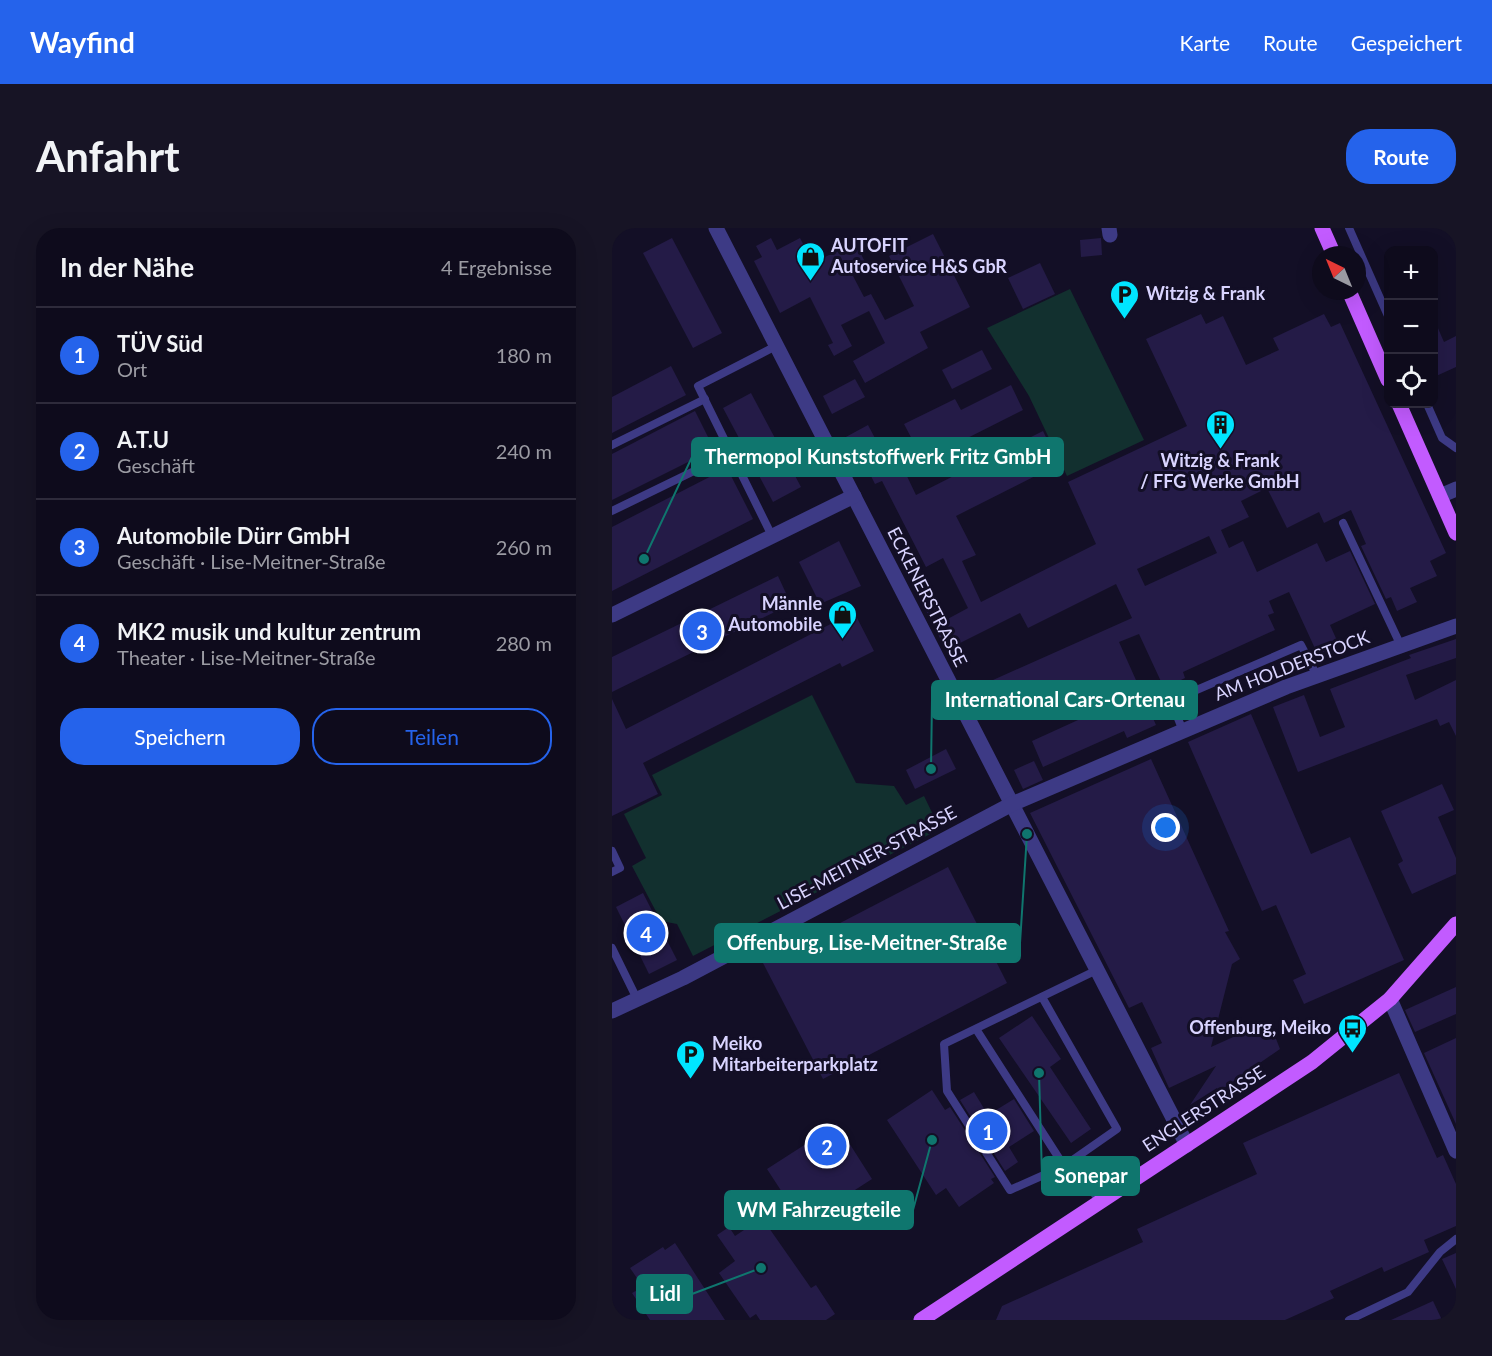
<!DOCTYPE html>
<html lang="de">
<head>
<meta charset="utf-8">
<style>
	:root { --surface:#0e0b1c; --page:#171425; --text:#f1f3f6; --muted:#9b9ba3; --line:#2e2b3b; --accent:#2563eb }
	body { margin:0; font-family:Lato,sans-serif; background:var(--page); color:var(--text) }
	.controls { position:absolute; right:18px; top:18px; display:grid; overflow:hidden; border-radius:12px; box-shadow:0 6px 24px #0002 }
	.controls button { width:54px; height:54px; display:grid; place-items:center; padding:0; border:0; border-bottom:2px solid var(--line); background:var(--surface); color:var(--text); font:30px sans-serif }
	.compass { position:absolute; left:700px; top:18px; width:54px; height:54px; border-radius:50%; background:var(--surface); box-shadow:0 6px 24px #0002; rotate:317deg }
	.you { position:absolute; left:554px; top:600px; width:21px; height:21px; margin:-15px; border:4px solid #fff; border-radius:50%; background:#1a73e8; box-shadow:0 0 0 9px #1a73e833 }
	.badge { display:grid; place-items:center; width:39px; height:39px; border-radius:50%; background:var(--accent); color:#fff; font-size:20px; font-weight:700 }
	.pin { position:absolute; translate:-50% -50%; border:3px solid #fff; box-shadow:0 2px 6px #0006 }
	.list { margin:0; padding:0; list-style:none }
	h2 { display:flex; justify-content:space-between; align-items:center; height:78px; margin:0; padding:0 24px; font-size:26px }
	h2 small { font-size:20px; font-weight:400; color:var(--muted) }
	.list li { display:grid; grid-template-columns:39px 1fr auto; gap:18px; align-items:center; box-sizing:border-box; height:96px; padding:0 24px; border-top:2px solid var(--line) }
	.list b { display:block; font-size:22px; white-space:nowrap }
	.list p { margin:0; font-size:20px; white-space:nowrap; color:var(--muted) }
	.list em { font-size:20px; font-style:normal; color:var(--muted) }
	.actions { display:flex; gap:12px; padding:18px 24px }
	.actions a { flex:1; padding:14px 0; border:2px solid var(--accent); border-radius:24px; text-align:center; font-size:21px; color:var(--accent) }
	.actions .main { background:var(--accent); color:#fff }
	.icon { flex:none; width:33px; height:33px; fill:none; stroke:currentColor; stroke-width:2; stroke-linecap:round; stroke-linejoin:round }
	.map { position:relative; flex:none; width:844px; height:1092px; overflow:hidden; border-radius:24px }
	header { display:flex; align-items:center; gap:36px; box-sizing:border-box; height:84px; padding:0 30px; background:var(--accent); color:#fff }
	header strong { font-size:28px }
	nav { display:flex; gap:33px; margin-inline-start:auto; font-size:21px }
	.intro { display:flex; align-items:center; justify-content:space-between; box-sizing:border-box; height:144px; padding:0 36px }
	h1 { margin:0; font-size:42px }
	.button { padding:15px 27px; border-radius:24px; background:var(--accent); color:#fff; font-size:21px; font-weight:700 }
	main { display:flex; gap:36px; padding:0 36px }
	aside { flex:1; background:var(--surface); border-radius:24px; box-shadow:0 6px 24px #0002 }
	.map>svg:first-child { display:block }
	.green { fill:#12302f }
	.building { fill:#241b47; fill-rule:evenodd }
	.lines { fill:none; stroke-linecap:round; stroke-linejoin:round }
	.lane { stroke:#3d3a85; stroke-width:8 }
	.street { stroke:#3d3a85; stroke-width:15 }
	.primary { stroke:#c25bff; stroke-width:15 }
	.labels { text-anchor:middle; stroke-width:6; stroke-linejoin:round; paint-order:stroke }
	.poi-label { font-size:18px; font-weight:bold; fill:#d9d4ff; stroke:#130f26; text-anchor:start }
	.street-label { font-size:18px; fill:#d9d4ff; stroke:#130f26 }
	.leader { fill:none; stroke:#0f766e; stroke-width:2 }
	.callout-dot { fill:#0f766e; stroke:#130f26; stroke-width:2 }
	.callout { fill:#0f766e; stroke:#0f766e; stroke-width:2 }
	.callout-label { font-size:20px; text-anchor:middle; font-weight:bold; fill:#fff }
</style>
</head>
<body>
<header>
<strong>Wayfind</strong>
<nav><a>Karte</a><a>Route</a><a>Gespeichert</a></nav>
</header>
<div class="intro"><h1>Anfahrt</h1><a class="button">Route</a></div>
<main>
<aside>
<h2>In der Nähe<small>4 Ergebnisse</small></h2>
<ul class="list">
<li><span class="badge">1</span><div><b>TÜV Süd</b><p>Ort</p></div><em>180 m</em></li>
<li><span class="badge">2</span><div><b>A.T.U</b><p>Geschäft</p></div><em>240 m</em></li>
<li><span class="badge">3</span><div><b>Automobile Dürr GmbH</b><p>Geschäft · Lise-Meitner-Straße</p></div><em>260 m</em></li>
<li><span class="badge">4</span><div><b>MK2 musik und kultur zentrum</b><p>Theater · Lise-Meitner-Straße</p></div><em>280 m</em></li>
</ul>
<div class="actions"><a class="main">Speichern</a><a>Teilen</a></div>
</aside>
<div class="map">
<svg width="844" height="1092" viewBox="0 0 844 1092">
	<rect width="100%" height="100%" fill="#130f26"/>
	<g class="green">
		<polygon points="458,61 532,212 455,248 417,168 375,100"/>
		<polygon points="200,467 244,555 282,558 294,577 312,568 328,601 81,728 65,696 49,693 20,638 34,630 12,586 50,567 40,547"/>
	</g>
	<g class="building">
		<polygon points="321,6 358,79 308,104 316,120 253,155 241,133 273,115 257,83 229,97 240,118 222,128 216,117 221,115 198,69 168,85 142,33 150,29 144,18 159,10 165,22 188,10 201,35 243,14 256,40 241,48 252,69 259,66 273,92 302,78 277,28"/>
		<polygon points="60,10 110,105 81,120 31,25"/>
		<polygon points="489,10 490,27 469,29 468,12"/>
		<polygon points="428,35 443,66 411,81 396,50"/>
		<path d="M589 86 594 96 611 88 634 137 667 122 661 110 712 86 719 99 728 95 834 325 818 333 825 348 798 360 805 374 785 383 779 369 774 371 749 318 754 316 739 282 712 295 707 284 675 300 655 260 629 273 637 289 609 302 617 320 631 313 645 344 705 315 714 334 738 323 763 376 718 397 727 417 706 427 677 364 657 373 662 385 656 387 663 402 571 444 573 450 552 460 527 406 507 414 544 497 515 510 512 503 431 539 420 513 477 487 466 462 433 476 423 452 388 468 381 452 520 390 504 356 416 400 408 385 334 422 300 355 309 351 330 394 356 380 331 330 314 339 270 253 263 256 256 242 244 248 239 237 245 234 232 210 256 197 273 229 302 215 292 196 343 171 349 182 399 157 411 182 292 242 304 267 431 203 447 236 344 288 364 327 350 333 369 374 484 316 456 254 575 198 534 111ZM597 308 605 325 533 358 525 341Z"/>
		<polygon points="822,91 832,114 844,108 844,139 822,149"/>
		<polygon points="370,122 380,141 340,161 330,142"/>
		<polygon points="59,138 74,167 0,205 0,169"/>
		<polygon points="243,151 253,169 220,186 211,168"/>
		<polygon points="139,165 189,259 161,274 111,180"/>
		<polygon points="83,183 102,221 0,272 0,226"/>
		<polygon points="115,240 141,291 0,363 0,299"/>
		<polygon points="227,313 249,358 208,376 187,334"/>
		<polygon points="166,348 179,376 0,464 0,429"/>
		<polygon points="242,384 262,423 230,439 228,435 31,535 46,566 0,588 0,471 14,501"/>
		<polygon points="844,411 844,430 794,447 803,472 844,452 844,508 837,494 828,498 825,491 686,544 661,479 692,467 708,509 733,499 718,461 799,430 797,427"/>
		<polygon points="639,486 699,626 738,609 792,732 692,776 681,752 694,746 664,677 650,683 576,514"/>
		<polygon points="334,521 344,541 303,561 294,542"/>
		<polygon points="539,531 617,703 613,704 628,731 620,736 599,819 657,793 668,821 606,864 605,860 578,877 604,838 557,860 539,820 550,815 530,774 517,780 418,585"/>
		<polygon points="422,533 431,552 411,561 402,542"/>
		<polygon points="830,556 842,582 826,589 844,630 844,646 800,666 786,636 791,633 769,583"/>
		<polygon points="336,639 395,755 211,851 151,735"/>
		<polygon points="31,665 65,732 37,746 4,679"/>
		<polygon points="844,759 844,786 803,804 793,782"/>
		<polygon points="420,788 449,831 438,839 479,901 459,915 387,810"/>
		<polygon points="844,810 844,896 812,825"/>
		<polygon points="787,845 825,930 831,927 844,956 844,998 812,1012 817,1024 772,1044 770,1039 718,1063 722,1070 673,1092 384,1092 390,1078 531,1014 525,1001 645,946 631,915"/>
		<polygon points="320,862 333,882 338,879 383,949 379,951 382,955 347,979 334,960 324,967 275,892"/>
		<polygon points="362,864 376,887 402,871 422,903 397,919 406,934 393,943 348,872"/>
		<polygon points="225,896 260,951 215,980 205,966 181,981 155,941"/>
		<polygon points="150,990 199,1060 204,1057 223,1086 214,1092 148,1092 144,1086 138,1090 107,1045 123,1033 105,1007 117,999 123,1008"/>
		<polygon points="63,1015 113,1092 38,1092 20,1065 31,1059 18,1040 51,1019 53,1022"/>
		<polygon points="844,1025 844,1061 830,1031"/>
		<polygon points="821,1073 830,1092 779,1092"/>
	</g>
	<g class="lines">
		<g class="lane">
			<polyline points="737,0 776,88"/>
			<polyline points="815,176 830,210 844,220"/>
			<polyline points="0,217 93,171"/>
			<polyline points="0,283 119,225"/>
			<polyline points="731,295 789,418"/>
			<polyline points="160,308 86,158 164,118"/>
			<polyline points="571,503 559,473 689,417 705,448"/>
			<polyline points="0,623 8,640 0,644"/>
			<polyline points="0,720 25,771"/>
			<polyline points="430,769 505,901 452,938 398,962 335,863 332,816 485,742"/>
			<polyline points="364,801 452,938"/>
			<polyline points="460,933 488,974"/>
			<polyline points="737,1092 796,1064 828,1024 844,1011"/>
		</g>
		<g class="street">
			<polyline points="104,0 575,917"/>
			<polyline points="497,0 498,7"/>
			<polyline points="828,268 844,261"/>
			<polyline points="0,387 242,268"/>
			<polyline points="778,771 844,923"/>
			<polyline points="0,783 71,750 400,576 674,459 844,398"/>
		</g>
		<g class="primary">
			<polyline points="710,0 722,27"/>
			<polyline points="737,63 776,152"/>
			<polyline points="787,176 844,305"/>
			<polyline points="309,1092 700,834 778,771 844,696"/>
		</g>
	</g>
	<defs>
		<symbol id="shop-pin" viewBox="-11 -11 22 30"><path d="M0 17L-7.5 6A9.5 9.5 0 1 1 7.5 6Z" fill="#00e5ff" stroke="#130f26"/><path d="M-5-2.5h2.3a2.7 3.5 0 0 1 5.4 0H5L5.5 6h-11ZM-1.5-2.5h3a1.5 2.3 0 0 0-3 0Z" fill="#111"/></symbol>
		<symbol id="parking-pin" viewBox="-11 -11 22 30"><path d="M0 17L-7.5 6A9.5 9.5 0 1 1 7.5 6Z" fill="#00e5ff" stroke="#130f26"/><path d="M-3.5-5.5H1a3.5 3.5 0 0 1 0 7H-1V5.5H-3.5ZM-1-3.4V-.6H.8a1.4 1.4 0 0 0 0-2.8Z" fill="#111"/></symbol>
		<symbol id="building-pin" viewBox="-11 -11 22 30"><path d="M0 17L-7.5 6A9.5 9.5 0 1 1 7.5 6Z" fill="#00e5ff" stroke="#130f26"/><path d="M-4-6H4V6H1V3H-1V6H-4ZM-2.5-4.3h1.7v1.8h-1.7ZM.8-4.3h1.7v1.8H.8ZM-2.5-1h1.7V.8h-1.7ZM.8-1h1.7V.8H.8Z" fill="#111"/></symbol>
		<symbol id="bus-pin" viewBox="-11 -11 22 30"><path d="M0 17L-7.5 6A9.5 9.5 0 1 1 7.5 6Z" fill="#00e5ff" stroke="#130f26"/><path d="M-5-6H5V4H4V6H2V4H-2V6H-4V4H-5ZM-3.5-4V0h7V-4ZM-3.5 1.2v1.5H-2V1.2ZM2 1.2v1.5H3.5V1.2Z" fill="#111"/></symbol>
	</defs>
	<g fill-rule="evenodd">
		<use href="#shop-pin" x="182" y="12" width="33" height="45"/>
		<use href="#parking-pin" x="496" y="50" width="33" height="45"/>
		<use href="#building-pin" x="592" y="180" width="33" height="45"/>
		<use href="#shop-pin" x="214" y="370" width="33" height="45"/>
		<use href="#bus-pin" x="724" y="784" width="33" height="45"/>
		<use href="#parking-pin" x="62" y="810" width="33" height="45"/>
	</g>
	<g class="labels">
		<g class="poi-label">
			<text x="219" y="24">AUTOFIT<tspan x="219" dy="21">Autoservice H&amp;S GbR</tspan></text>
			<text x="534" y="72">Witzig &amp; Frank</text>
			<text x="608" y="239" text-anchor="middle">Witzig &amp; Frank<tspan x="608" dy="21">/ FFG Werke GmbH</tspan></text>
			<text x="210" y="382" text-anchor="end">Männle<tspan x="210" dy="21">Automobile</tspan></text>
			<text x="719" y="806" text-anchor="end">Offenburg, Meiko</text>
			<text x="100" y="822">Meiko<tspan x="100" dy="21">Mitarbeiterparkplatz</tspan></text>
		</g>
		<g class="street-label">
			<text transform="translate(315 369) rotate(63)" y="6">ECKENERSTRASSE</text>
			<text transform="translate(680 438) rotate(-21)" y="6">AM HOLDERSTOCK</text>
			<text transform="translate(255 630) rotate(-28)" y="6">LISE-MEITNER-STRASSE</text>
			<text transform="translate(592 881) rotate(-33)" y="6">ENGLERSTRASSE</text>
		</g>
	</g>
	<path class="leader" d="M32 331L80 229M319 541L320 472M415 606L408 715M427 845L430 948M320 912L301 982M149 1040L80 1066"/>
	<g class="callout-dot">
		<circle cx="32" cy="331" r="6"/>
		<circle cx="319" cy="541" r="6"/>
		<circle cx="415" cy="606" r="6"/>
		<circle cx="427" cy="845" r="6"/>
		<circle cx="320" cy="912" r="6"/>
		<circle cx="149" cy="1040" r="6"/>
	</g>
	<g class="callout">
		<rect x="80" y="210" width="371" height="38" rx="6"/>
		<rect x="320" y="453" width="265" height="38" rx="6"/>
		<rect x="103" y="696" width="305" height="38" rx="6"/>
		<rect x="430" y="929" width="97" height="38" rx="6"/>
		<rect x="113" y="963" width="188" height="38" rx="6"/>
		<rect x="25" y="1047" width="55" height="38" rx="6"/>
	</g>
	<g class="callout-label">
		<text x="266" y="236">Thermopol Kunststoffwerk Fritz GmbH</text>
		<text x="453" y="479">International Cars-Ortenau</text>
		<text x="255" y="722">Offenburg, Lise-Meitner-Straße</text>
		<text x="479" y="955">Sonepar</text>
		<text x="207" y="989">WM Fahrzeugteile</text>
		<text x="53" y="1073">Lidl</text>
	</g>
</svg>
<div class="controls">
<button>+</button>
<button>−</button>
<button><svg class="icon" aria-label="locate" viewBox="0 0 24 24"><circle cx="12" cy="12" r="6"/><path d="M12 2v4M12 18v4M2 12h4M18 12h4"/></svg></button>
</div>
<svg class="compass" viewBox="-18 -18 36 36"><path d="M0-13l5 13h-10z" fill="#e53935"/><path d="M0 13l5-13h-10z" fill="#9b9ba3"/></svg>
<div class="you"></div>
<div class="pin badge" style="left:376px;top:903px">1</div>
<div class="pin badge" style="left:215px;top:918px">2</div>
<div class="pin badge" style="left:90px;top:403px">3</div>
<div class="pin badge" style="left:34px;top:705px">4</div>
</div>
</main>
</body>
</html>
